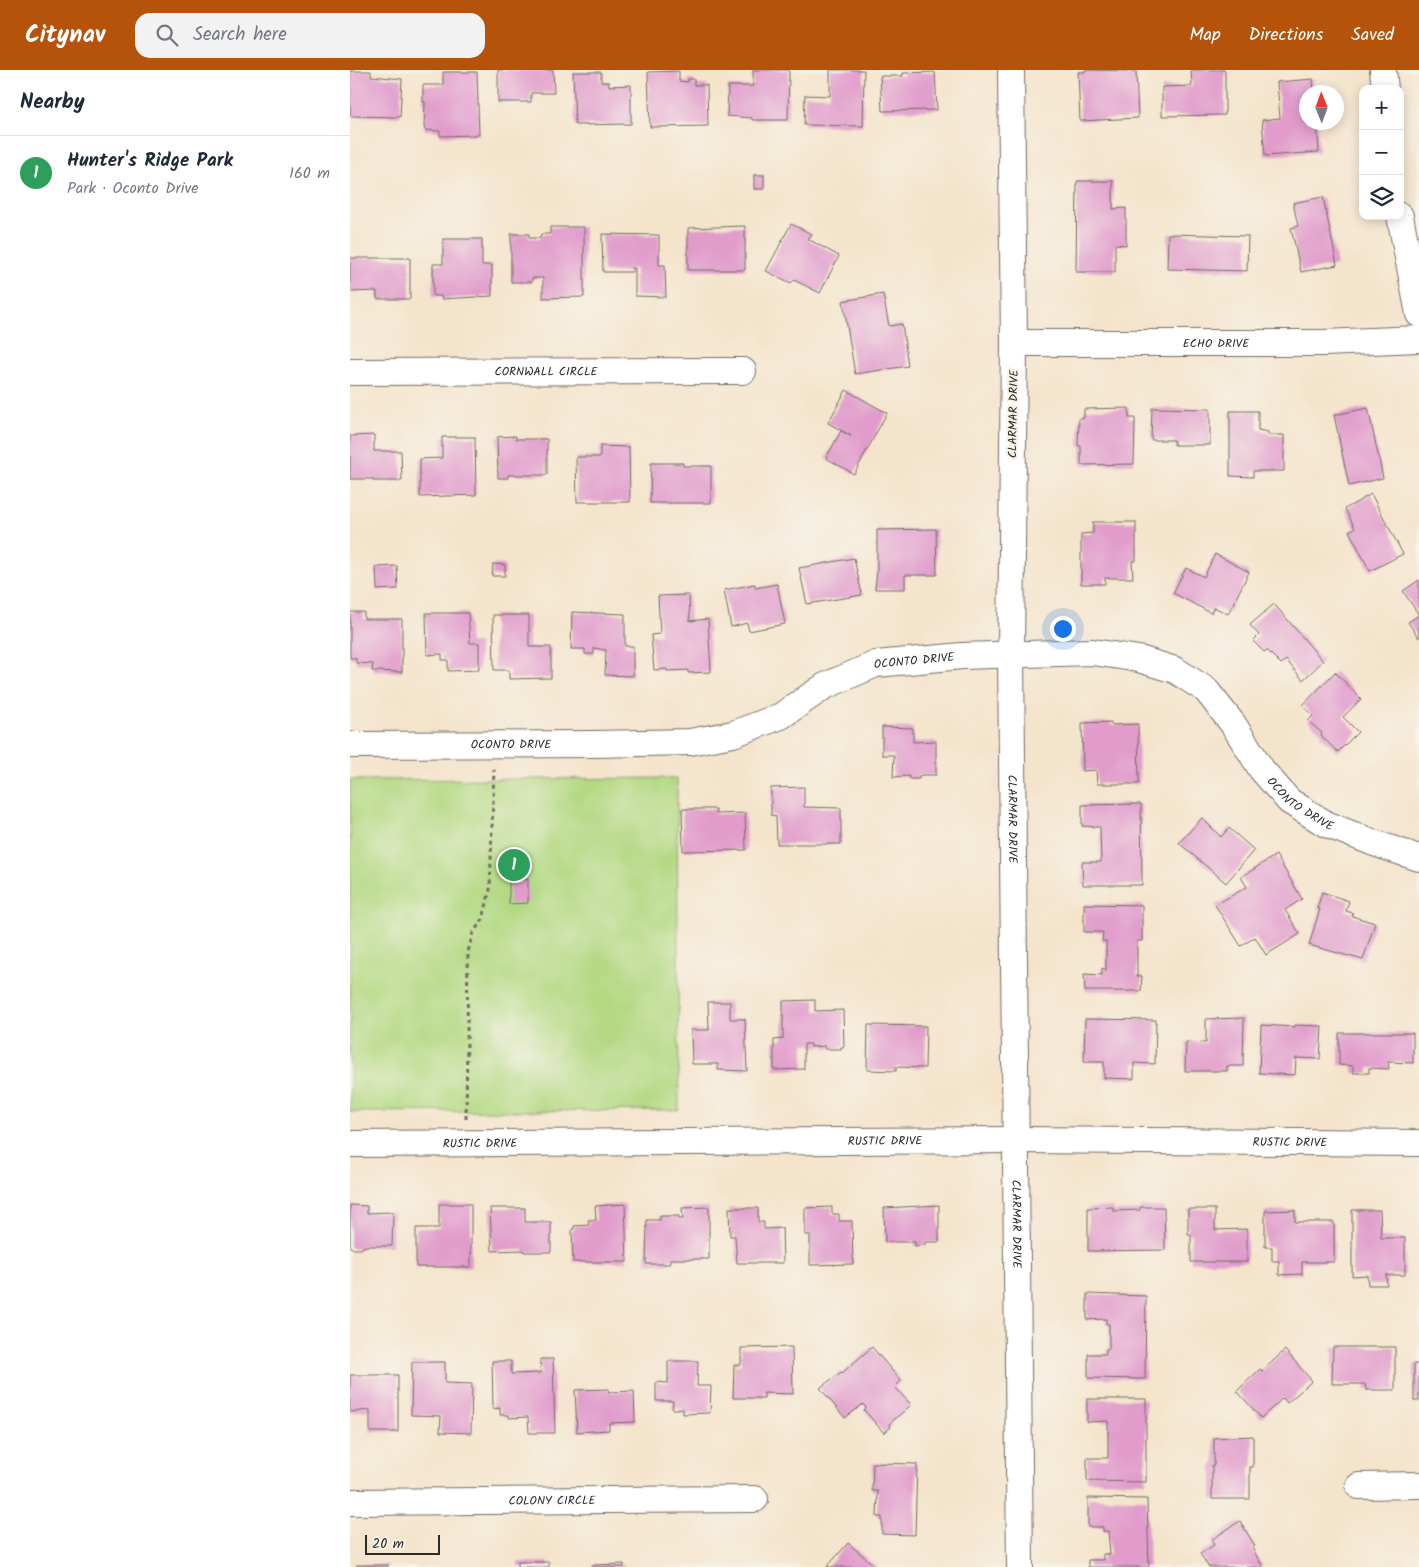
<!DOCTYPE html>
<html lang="en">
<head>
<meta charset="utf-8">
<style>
	:root { --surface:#fff; --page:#f2f2f3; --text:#1f2937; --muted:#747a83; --line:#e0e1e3; --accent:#b45309 }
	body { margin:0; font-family:Kalam,sans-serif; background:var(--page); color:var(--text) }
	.controls { position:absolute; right:15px; top:15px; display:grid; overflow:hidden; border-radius:10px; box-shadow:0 2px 12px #0003 }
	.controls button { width:45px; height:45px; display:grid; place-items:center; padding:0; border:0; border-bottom:1px solid var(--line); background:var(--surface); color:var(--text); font:25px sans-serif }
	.compass { position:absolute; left:949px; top:15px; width:45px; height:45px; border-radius:50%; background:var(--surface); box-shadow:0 2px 12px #0003; rotate:359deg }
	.scale { position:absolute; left:15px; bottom:12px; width:75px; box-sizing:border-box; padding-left:5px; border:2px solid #2b2b2b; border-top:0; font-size:14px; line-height:18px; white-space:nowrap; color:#2b2b2b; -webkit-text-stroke:4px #f7f3e8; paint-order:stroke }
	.you { position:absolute; left:712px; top:558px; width:18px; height:18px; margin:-12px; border:4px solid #fff; border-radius:50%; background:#1a73e8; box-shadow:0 0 0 8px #1a73e833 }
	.badge { display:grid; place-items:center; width:32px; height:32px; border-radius:50%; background:var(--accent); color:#fff; font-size:16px; font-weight:700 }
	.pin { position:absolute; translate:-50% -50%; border:2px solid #fff; box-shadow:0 1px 5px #0006 }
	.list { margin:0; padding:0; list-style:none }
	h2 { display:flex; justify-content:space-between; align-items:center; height:65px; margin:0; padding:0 20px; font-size:21px }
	h2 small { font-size:16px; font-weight:400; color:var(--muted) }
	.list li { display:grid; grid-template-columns:32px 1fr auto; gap:15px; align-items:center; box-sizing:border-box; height:75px; padding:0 20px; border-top:1px solid var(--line) }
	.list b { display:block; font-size:19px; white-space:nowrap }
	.list p { margin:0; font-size:16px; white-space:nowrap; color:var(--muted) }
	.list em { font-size:16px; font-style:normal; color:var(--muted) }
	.icon { flex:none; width:28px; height:28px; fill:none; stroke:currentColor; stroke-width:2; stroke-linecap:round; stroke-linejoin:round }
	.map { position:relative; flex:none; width:1069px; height:1497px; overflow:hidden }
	header { display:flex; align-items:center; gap:30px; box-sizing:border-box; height:70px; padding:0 25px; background:var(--accent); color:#fff }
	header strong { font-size:24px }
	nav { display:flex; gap:28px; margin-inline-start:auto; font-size:18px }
	.search { width:350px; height:45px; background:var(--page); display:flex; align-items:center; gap:12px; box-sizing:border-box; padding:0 18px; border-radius:15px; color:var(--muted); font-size:19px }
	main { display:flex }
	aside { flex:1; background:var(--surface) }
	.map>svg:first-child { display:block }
	.green { fill:#b3d983; stroke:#6f8257 }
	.building { fill:#e19ccc }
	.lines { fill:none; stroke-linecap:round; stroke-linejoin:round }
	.minor-casing { stroke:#716c63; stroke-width:28 }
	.path { stroke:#716c63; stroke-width:3; stroke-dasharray:4 4; stroke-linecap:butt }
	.minor { stroke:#fff; stroke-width:26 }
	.labels { text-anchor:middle; stroke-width:4.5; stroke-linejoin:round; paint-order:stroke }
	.street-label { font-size:12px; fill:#2b2b2b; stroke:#f7f3e8 }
</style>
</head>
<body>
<header>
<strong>Citynav</strong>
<div class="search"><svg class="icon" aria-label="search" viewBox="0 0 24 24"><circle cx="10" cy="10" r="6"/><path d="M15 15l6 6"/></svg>Search here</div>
<nav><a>Map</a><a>Directions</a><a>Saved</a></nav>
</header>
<main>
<aside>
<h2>Nearby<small></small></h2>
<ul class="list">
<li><span class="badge" style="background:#2e9e5b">1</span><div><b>Hunter's Ridge Park</b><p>Park · Oconto Drive</p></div><em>160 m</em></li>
</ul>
</aside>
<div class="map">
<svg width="1069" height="1497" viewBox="0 0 1069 1497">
	<rect width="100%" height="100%" fill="#f7f3e8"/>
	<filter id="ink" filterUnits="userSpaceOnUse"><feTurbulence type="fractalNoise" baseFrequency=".02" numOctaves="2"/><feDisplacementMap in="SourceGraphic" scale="10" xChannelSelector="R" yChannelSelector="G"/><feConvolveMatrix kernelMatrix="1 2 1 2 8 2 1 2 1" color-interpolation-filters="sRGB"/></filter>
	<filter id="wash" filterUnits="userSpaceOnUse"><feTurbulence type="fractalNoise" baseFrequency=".0096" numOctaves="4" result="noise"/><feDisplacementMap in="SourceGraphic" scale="20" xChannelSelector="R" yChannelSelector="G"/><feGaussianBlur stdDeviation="1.12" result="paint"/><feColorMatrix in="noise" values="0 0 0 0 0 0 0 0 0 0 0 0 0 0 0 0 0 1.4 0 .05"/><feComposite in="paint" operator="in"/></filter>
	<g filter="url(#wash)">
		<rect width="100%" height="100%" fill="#f4e4cc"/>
		<polygon class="green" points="327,708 329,1040 0,1042 0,710"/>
		<g id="blocks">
			<g class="building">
				<polygon points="148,0 203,0 204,23 181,23 181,32 148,32"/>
				<polygon points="403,0 439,0 438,50 402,50 402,48 377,46 378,16 403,16"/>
				<polygon points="480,0 514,0 513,56 454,55 455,25 480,26"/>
				<polygon points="735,0 786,1 788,48 730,51 728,2 735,2"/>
				<polygon points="841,0 875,0 875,45 812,46 812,17 842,16"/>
				<polygon points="0,1 21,1 21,6 52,9 50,47 0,46"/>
				<polygon points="329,1 329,11 338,12 338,9 344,9 344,15 357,15 358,56 300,57 298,2"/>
				<polygon points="93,2 127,2 129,65 90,66 90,61 75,60 74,56 75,32 73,32 73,15 93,15"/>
				<polygon points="223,2 251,2 251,12 259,12 259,16 281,15 281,54 225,55"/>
				<polygon points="585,2 587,40 532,41 530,6 553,6 553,3"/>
				<polygon points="963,9 964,22 956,22 956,52 967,52 969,82 915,86 912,50 930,48 927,12"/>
				<rect x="404" y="105" width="10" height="14"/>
				<polygon points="727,111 763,111 763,139 776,138 776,175 765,174 765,202 726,202"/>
				<polygon points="973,127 987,195 951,202 941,158 948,156 943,133"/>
				<polygon points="441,154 462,164 458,169 489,186 470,223 444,210 441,213 416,201"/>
				<polygon points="395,156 395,200 338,200 338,158"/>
				<polygon points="200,157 234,157 234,227 193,228 193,208 182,208 182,212 161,212 161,164 179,164 179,168 190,168 191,164 200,164"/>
				<polygon points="252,164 309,165 309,195 315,195 316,227 285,226 285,199 282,198 282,202 253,202"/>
				<polygon points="818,164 898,166 897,201 817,199"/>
				<polygon points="93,169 132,169 132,195 142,195 142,226 92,229 91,226 83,226 83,194 93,194"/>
				<polygon points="0,188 60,188 60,229 27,229 27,221 0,222"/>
				<polygon points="533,224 539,256 552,254 558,296 505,304 493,231"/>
				<polygon points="496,320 537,343 504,404 476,388 491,361 501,366 478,353"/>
				<polygon points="779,338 779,348 785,348 784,394 731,395 731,376 728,376 729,348 734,348 734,339"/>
				<polygon points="802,338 860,339 860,375 824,375 824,370 801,370"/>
				<polygon points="1018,338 1033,408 999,416 984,345"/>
				<polygon points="880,341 908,341 908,360 918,362 918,365 934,365 934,401 903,401 903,407 880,406"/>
				<polygon points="24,365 24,381 51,381 52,411 23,411 23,409 0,409 0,366"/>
				<polygon points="166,366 166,369 197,369 197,405 158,405 158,408 148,408 147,367"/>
				<polygon points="92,367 125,367 126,425 70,427 70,389 92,388"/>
				<polygon points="250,376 279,377 280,432 227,432 226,387 250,387"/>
				<polygon points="301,393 333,393 333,396 361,396 361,433 300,433"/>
				<polygon points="1021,424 1053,484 1020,501 999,461 1005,458 995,439"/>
				<polygon points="743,452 786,452 786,491 782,491 783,508 755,508 755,514 731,514 731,464 743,463"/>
				<polygon points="586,459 587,505 555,505 555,519 525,519 527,501 527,460"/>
				<polygon points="865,484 899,502 878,544 864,537 861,543 823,523 836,498 854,507"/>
				<polygon points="504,488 512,525 457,534 449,498"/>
				<polygon points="143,494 155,495 155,506 142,506"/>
				<polygon points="47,496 48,519 27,520 26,497"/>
				<polygon points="1069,510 1069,545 1053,521"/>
				<polygon points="405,514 405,518 427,514 435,554 399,561 397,553 381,557 374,520"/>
				<polygon points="339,525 340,551 358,549 361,602 338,603 338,600 317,601 317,599 304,600 301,565 310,564 308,526"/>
				<polygon points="924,534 973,591 953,610 936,590 931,594 917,580 914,582 903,571 909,565 900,555"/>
				<polygon points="0,542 14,542 14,549 52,549 52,602 22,601 23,594 6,593 6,588 0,588"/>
				<polygon points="222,542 275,544 275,576 283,576 283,606 255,605 256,580 244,578 244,584 235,584 235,579 221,579"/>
				<polygon points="76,543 118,543 120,573 129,573 129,600 98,601 98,590 92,590 92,584 77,585"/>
				<polygon points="143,545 179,545 179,577 201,577 201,608 159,609 159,600 144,600"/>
				<polygon points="1069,545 1069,568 1058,552"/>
				<polygon points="985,602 1011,629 993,647 1008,662 988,682 971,666 972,663 958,651 963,646 953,635"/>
				<polygon points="761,652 761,655 788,654 789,714 747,714 746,700 733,701 732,653"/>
				<polygon points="532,657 563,658 563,672 586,671 586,705 572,705 569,706 569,709 559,709 559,706 543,707 544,685 532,685"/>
				<polygon points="454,717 454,737 491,738 491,774 427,774 426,746 421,745 421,718"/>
				<polygon points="791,734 792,815 733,815 732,792 751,792 750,757 732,756 732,735"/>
				<polygon points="332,739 366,739 366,744 395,743 396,780 333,781"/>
				<polygon points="852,748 871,767 879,758 904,780 876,813 829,773"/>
				<polygon points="926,785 952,829 935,840 950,864 916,885 905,867 891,876 865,835 897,817 891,807"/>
				<polygon points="178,809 178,833 159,834 159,810"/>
				<polygon points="972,822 999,831 996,841 1003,843 1002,846 1025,853 1013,890 959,875 970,839 967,839"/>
				<polygon points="734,834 792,835 792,871 787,871 787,906 792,906 791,921 735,921 734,904 752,905 752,898 756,900 756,871 752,871 753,862 734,862"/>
				<polygon points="465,930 465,941 493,940 494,977 491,977 491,979 475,979 475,976 461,977 461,974 454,974 454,999 424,1000 424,970 433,969 433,931"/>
				<polygon points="358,932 380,932 380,949 395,949 397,1001 368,1000 368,994 342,994 341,960 359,960"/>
				<polygon points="894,948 893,996 877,996 877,1001 835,1001 836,972 856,973 856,949"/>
				<polygon points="735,949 806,950 805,994 784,993 784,1009 754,1008 754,992 734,992"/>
				<polygon points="518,955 576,956 575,998 546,997 546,1001 517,1000"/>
				<polygon points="911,955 945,957 945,955 972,956 970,989 946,988 945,1005 909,1003"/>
				<polygon points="989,963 1063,963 1063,993 1038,992 1039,999 1019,998 1019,1003 1003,1003 1003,996 989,995"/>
				<polygon points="89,1134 121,1134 121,1197 66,1197 66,1158 89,1158"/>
				<polygon points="275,1134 277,1192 223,1192 222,1159 224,1159 224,1156 239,1155 238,1150 246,1150 245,1136"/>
				<polygon points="0,1135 17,1136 17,1143 43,1142 42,1176 15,1176 11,1179 4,1179 0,1177"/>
				<polygon points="589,1135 589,1172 575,1172 575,1175 565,1176 565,1172 535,1172 534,1138"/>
				<polygon points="359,1137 359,1189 320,1189 320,1194 296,1194 297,1150 310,1150 310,1146 329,1146 329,1149 333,1149 332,1138"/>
				<polygon points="482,1137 482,1144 489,1144 489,1151 502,1151 503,1194 460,1195 460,1165 455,1165 455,1138"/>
				<polygon points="763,1137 763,1141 790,1140 790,1137 814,1137 815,1180 738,1181 738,1138"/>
				<polygon points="140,1138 175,1138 175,1152 201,1152 201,1182 174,1182 174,1180 142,1181"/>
				<polygon points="379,1138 408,1138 408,1152 414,1152 414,1159 432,1158 433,1193 387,1193 385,1166 380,1166"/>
				<polygon points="838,1139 865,1139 865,1160 897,1159 897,1192 841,1192 841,1164 838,1164"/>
				<polygon points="945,1140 945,1152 984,1152 984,1192 952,1192 952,1204 929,1205 929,1191 922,1191 922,1177 915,1177 915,1141"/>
				<polygon points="1002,1140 1030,1140 1031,1168 1055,1168 1055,1205 1036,1205 1037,1215 1018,1215 1017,1205 1002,1206"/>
				<polygon points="737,1224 796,1226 795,1309 738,1308 738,1284 756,1284 756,1279 759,1279 759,1254 756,1254 756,1249 737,1250"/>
				<polygon points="442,1277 443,1324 414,1323 414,1328 383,1328 384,1295 391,1295 391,1278"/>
				<polygon points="522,1277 551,1311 545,1317 561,1335 539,1354 541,1357 534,1363 514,1340 516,1338 513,1334 495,1348 470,1318 491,1302 492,1303"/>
				<polygon points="983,1277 1045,1277 1045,1320 1016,1320 1015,1314 982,1314"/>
				<polygon points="935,1280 962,1311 937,1333 933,1328 911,1348 887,1321 910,1299 912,1301"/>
				<polygon points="190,1289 203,1289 205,1363 179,1363 178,1347 159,1348 159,1345 150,1345 150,1338 143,1339 142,1291 161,1291 161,1304 191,1303"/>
				<polygon points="318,1291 348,1291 347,1316 361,1316 360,1343 333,1344 333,1339 322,1339 323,1331 306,1331 306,1312 318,1313"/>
				<polygon points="62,1292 95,1292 95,1313 122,1314 121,1363 90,1362 91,1346 61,1345"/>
				<rect x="1064" y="1294" width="5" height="37"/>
				<polygon points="0,1305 48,1305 48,1362 20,1362 20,1340 0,1342"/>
				<polygon points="259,1319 258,1322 284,1321 285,1352 259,1353 259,1360 227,1362 225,1320"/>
				<polygon points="737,1329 796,1329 796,1412 737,1411 737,1388 758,1388 758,1351 737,1352"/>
				<polygon points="903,1366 903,1397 900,1397 900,1429 862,1429 862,1395 864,1395 864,1368"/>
				<polygon points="523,1393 567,1394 565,1465 532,1464 532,1447 527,1447 528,1421 522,1421"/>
				<polygon points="738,1428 797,1429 799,1497 738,1497 738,1490 753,1490 753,1484 760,1484 758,1461 753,1461 753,1457 738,1457"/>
				<polygon points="890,1451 905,1476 902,1478 913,1497 859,1497 850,1484 864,1475 861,1470"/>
				<polygon points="498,1473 525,1496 524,1497 477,1497"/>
				<rect x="168" y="1492" width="31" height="5"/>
				<polygon points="274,1494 274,1497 242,1497 242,1495"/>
				<rect x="7" y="1495" width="31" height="2"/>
			</g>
		</g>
	</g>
	<g filter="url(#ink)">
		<use href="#blocks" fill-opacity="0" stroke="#716c63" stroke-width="1"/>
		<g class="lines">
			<defs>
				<g id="minor">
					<path id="s1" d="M661 0 664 273 661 585 670 1497"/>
					<polyline points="1033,0 1035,19"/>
					<polyline points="1050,146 1069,244"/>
					<path id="s2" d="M664 273H973L1069 269"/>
					<path id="s3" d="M0 302 393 301"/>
					<path id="s4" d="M0 675 244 674 340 672 383 664 431 646 475 616 526 594 612 586 743 582 789 589 825 600 856 620 883 654 912 700 939 731 976 754 1024 773 1069 788"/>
					<path id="s5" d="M0 1074 666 1070 1069 1073"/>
					<polyline points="1009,1416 1069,1415"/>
					<path id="s6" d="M0 1432 405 1429"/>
				</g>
			</defs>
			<use href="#minor" class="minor-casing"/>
			<polyline class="path" points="116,1049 118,882 123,863 133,849 140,820 144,699"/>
			<use href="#minor" class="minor"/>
		</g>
	</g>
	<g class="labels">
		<g class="street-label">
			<text dy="4" stroke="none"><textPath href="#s2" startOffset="202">ECHO DRIVE</textPath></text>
			<text dy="4" stroke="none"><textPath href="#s3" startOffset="196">CORNWALL CIRCLE</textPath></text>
			<text transform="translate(663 344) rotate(-89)" y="4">CLARMAR DRIVE</text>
			<text dy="4" stroke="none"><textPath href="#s4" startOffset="582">OCONTO DRIVE</textPath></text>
			<text dy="4" stroke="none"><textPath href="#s4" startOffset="161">OCONTO DRIVE</textPath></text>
			<text dy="4" stroke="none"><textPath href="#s4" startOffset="1032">OCONTO DRIVE</textPath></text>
			<text dy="4" stroke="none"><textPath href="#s1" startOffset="749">CLARMAR DRIVE</textPath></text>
			<text dy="4" stroke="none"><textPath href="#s5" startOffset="535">RUSTIC DRIVE</textPath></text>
			<text dy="4" stroke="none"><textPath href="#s5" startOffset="940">RUSTIC DRIVE</textPath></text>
			<text dy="4" stroke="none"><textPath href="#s5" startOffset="130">RUSTIC DRIVE</textPath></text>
			<text dy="4" stroke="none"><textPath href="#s1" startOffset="1154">CLARMAR DRIVE</textPath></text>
			<text dy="4" stroke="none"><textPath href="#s6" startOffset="202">COLONY CIRCLE</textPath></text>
		</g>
	</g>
</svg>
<div class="controls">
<button>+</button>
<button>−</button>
<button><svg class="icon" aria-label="layers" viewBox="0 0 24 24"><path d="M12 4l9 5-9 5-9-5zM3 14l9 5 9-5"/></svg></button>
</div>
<svg class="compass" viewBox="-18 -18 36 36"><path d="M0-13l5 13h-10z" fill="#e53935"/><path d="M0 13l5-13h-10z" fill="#747a83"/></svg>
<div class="scale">20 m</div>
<div class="you"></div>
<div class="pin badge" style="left:164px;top:795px;background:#2e9e5b">1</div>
</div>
</main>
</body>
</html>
